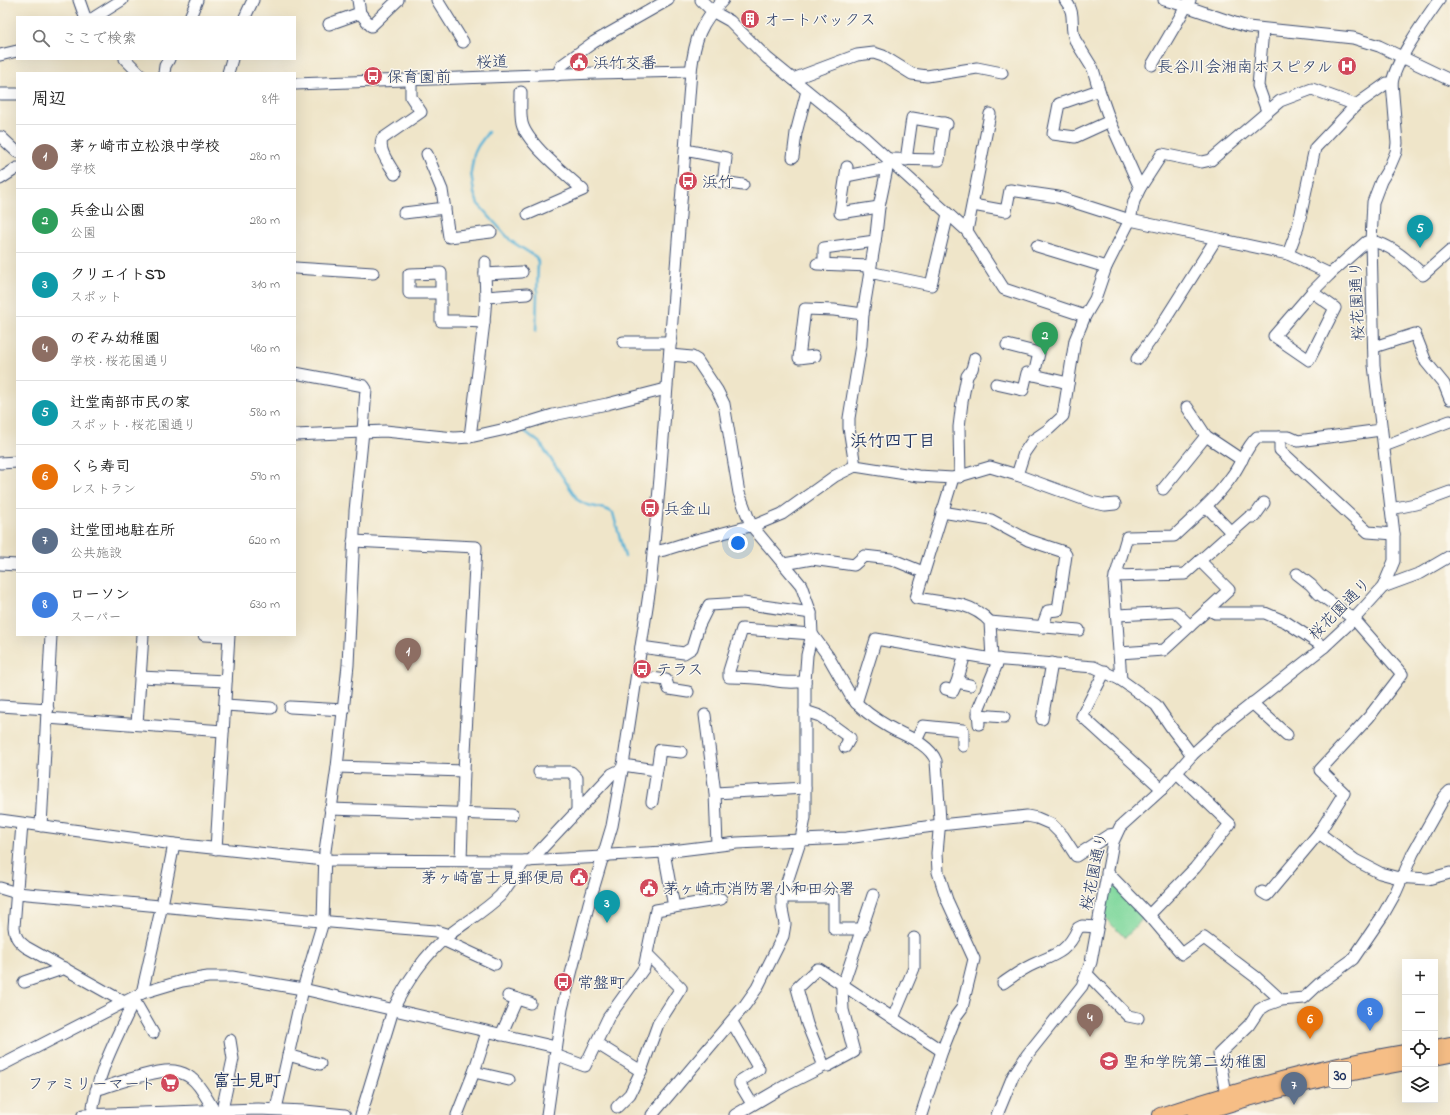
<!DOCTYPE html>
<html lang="ja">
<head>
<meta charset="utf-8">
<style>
	:root { --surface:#fff; --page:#f2f2f2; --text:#222; --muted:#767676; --line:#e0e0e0; --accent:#0f766e }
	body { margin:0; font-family:"Indie Flower","Klee One",sans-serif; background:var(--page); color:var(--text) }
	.controls { position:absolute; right:12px; bottom:12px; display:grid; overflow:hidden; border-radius:0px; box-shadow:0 4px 16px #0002 }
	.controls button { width:36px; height:36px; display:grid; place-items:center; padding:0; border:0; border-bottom:1px solid var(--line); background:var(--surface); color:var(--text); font:20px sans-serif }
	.you { position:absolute; left:738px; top:543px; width:14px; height:14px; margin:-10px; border:3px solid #fff; border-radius:50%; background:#1a73e8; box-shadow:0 0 0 6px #1a73e833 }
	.badge { display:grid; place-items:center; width:26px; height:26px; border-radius:50%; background:var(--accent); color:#fff; font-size:13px; font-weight:700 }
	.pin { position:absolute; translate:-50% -33px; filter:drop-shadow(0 1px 2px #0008) }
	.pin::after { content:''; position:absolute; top:21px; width:14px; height:12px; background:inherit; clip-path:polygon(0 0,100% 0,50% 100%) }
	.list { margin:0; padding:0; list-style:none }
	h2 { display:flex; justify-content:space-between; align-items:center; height:52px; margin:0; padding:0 16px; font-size:17px }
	h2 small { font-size:13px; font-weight:400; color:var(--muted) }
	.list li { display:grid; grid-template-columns:26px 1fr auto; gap:12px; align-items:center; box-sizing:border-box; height:64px; padding:0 16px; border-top:1px solid var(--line) }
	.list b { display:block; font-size:15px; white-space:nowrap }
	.list p { margin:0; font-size:13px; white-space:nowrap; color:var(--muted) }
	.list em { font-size:13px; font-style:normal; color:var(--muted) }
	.icon { flex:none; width:22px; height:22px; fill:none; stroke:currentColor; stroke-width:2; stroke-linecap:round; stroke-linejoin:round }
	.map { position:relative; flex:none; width:1450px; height:1115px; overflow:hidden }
	.search { position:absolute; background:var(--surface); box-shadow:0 4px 16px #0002; left:16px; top:16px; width:280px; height:44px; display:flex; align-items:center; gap:10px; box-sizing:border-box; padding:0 14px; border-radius:0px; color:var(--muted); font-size:15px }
	.panel { position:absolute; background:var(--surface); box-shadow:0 4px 16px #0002; left:16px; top:72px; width:280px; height:564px; border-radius:0px }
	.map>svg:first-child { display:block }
	.green { fill:#80d89d; stroke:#4e847e }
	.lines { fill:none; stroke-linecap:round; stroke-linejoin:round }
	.stream { stroke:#5ab3d7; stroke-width:2.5 }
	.minor-casing { stroke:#3b4a6e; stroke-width:13 }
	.major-casing { stroke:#3b4a6e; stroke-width:16 }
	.minor { stroke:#fff; stroke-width:11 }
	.major { stroke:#f6be86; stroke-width:14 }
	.labels { text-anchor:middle; stroke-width:3; stroke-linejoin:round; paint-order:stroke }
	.shield { fill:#fbf7ec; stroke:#5e6b89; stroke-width:1 }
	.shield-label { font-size:15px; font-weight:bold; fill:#1b2f5e }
	.poi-label { font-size:16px; fill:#1b2f5e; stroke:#fbf7ec; text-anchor:start }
	.street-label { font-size:16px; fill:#1b2f5e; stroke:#fbf7ec }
	.neighbourhood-label { font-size:17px; font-weight:bold; fill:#1b2f5e; stroke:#fbf7ec }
</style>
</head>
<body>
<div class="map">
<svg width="1450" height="1115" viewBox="0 0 1450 1115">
	<rect width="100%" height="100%" fill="#fbf7ec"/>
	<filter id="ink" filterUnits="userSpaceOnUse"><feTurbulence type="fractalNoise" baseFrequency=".025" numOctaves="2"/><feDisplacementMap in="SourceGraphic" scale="8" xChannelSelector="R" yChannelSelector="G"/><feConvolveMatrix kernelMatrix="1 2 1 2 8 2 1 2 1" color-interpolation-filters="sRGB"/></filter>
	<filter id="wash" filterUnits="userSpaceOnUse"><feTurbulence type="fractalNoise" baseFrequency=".012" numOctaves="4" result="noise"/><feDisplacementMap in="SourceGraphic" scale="16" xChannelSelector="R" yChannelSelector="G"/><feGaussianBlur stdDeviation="0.9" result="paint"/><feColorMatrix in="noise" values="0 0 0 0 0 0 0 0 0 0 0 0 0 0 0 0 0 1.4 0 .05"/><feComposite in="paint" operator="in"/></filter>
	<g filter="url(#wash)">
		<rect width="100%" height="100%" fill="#efe5c9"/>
		<polygon class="green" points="1108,878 1146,915 1125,938 1102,915"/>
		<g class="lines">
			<g class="stream">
				<polyline points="488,132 478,146 474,154 471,172 474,193 478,204 511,241 536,257 538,262 536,331"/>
				<path d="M523 430 540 443 578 500C589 509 602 505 613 513L625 557"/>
			</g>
		</g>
	</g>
	<g filter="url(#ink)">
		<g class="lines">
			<defs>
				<g id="minor">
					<polyline points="79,0 85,17"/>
					<polyline points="358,0 360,13 371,26 398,0"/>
					<polyline points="437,0 463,42"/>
					<polyline points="701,0 712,11 730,21 767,58 865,138 967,231 1004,289 1085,316"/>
					<path d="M1065 0C1077 14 1069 25 1075 40L1093 69 1099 90 1110 121 1140 188"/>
					<path d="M1164 0C1193 7 1219 19 1248 27L1353 38 1379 46 1450 80"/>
					<polyline points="95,17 122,0"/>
					<polyline points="190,17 197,0"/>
					<polyline points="245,17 253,0"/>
					<polyline points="329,24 360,13"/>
					<polyline points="1263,30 1258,86 1267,111"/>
					<polyline points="0,55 17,51"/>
					<polyline points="125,59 139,73"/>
					<polyline points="1152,65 1190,0"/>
					<polyline points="164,73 165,66 169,59"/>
					<polyline points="228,73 232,59"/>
					<polyline points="557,75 562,65 594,42 668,0"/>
					<polyline points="793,79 857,55 874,53 883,56 912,74 927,76 977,68 1002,73"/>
					<polyline points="295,84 595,73 691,71"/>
					<polyline points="1099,90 1059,104 1053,134 1075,137 1110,121"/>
					<path d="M521 92C521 102 520 114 522 123 527 144 567 175 583 190L528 214"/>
					<polyline points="0,94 17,94"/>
					<polyline points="1,137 17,152"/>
					<polyline points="685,150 726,158 723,182"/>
					<polyline points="427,154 442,190 449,237 491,232"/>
					<polyline points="793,157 796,133 807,91"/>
					<polyline points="889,159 939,160 944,123"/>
					<polyline points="906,160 912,118 947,124"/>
					<polyline points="847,167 840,213 879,207"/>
					<path d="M395 174C390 165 378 151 382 139L421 112 411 97V80"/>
					<polyline points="846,176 887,168"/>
					<polyline points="0,179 17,168"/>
					<polyline points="716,181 743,185"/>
					<polyline points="973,205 1006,211 1010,190 1058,197 1130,220 1288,254 1330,274"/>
					<polyline points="404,213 445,208"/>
					<polyline points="967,231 990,114"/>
					<polyline points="1037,246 1106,267"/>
					<polyline points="1288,254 1298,227 1315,148 1356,105 1387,83 1392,83"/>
					<polyline points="817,264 870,266"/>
					<polyline points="824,264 824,248 875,241"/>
					<polyline points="295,268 373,273"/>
					<polyline points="869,272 931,285 948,214"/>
					<polyline points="485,274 485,262"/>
					<path d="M1312 292 1335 308 1309 360 1274 336 1312 292 1330 274 1366 242C1384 238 1411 263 1423 275L1450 251"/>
					<polyline points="441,293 409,293 409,274 441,273 441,321 461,321 484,322"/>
					<polyline points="486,297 527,294"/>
					<polyline points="623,342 671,342"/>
					<polyline points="1007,345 1039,353 1034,375 1068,383"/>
					<polyline points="1374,347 1415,334 1426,362 1444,384 1450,399"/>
					<polyline points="815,356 799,358 805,309 834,310 863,314"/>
					<polyline points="1137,359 1161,326 1216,239"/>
					<polyline points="996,384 1023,390 1027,373 1034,375"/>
					<polyline points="1187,407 1206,436 1242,460"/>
					<polyline points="295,435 385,431 454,438 470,437 514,427 553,415 607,404 666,389"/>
					<polyline points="470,437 484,322 486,297 485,274 522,272"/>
					<polyline points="1280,437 1280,450 1368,532 1394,534"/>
					<polyline points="1384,446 1450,421"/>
					<polyline points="0,463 17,462"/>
					<polyline points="855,466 849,428 849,418 861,345 863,314 876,235 879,207 889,159"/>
					<polyline points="1017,475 1024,453 1033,440 1049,429 1063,416 1075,340 1085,316 1095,299 1106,267 1130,220 1134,201 1140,188 1162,154 1202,162 1211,160 1280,101 1312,89 1356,105"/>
					<polyline points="960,477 959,427 962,402 967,376 972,369 975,358"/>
					<path d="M953 478 916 598 962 605C972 608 983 614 990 622L992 659"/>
					<polyline points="1163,489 1206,436"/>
					<polyline points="1206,506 1231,532"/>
					<polyline points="1391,509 1420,503 1450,492"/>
					<polyline points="942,512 991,520 1028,540 1064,552 1066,555 1058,610 1048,611 1042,627"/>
					<polyline points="353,541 476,547 464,771 461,860"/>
					<polyline points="653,552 664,550 696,540 758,524 782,514 835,476 855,466 918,476 953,478 990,467 1017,475 1091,502 1105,505 1115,504"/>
					<polyline points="0,564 17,565"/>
					<polyline points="784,564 812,559 854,565 864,556 891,559 923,572"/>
					<polyline points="1115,576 1185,574 1249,517 1254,517 1264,503"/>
					<polyline points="1383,587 1421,573 1450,556"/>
					<polyline points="1208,609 1215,613 1265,613 1286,622 1324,647"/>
					<polyline points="1117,615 1176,612 1190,626"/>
					<polyline points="990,622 1079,630"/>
					<polyline points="204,635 228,636"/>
					<polyline points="641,647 684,653 692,648 699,625 709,605 743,603 811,613"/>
					<polyline points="1119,653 1164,650 1229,590 1200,561"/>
					<polyline points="965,654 957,682 970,685"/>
					<polyline points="1105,671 1082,716 1162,789"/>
					<polyline points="637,676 666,680 669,689 688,692"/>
					<polyline points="140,677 226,681"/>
					<path d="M1121 680 1114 581 1127 537 1174 536C1194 517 1216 499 1232 476 1241 464 1246 447 1257 437H1289L1298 441 1381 430"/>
					<path d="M805 682C795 682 785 683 776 681 761 678 744 677 729 677V671L742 629 812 634 828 656 852 698C862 710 875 719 889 727 905 736 929 743 936 761L940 820 937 853 938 872 947 900 974 959 962 1008 956 1016 942 1051 921 1115"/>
					<polyline points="946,689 953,691 957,682"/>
					<polyline points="856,703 876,639 992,659 1094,667 1121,680 1156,705 1173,730 1192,755"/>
					<polyline points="1252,703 1287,735"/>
					<polyline points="225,705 271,708"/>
					<polyline points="0,706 48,709"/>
					<polyline points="290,707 344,710"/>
					<polyline points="805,711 820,716 850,738 845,747"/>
					<polyline points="705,715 715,793 717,845"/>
					<polyline points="978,715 1004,717"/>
					<polyline points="47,718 223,731"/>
					<polyline points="1042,719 1052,663"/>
					<polyline points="137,724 143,635"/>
					<polyline points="979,724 978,710 999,659"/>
					<polyline points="916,741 923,726 963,730 963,746"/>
					<polyline points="623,765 656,770"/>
					<polyline points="337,767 464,771"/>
					<polyline points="539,772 571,772 577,778 577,812"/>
					<polyline points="715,793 805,788"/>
					<polyline points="652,802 660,750 681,752"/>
					<polyline points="330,809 512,815"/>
					<polyline points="0,820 174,844 324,860 525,861 603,857 610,855 664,852 737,843 847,838 940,825 1027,816 1037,818 1051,824 1063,836 1076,856 1109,835 1115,834"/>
					<path d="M22 824 14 927C15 937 18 941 26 947L124 1002"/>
					<polyline points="41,826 51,635"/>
					<polyline points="1319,833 1355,860 1380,873 1395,877 1428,879 1450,873"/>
					<polyline points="216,849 229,635"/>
					<polyline points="664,852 674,907"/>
					<polyline points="530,861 612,774 622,769"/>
					<polyline points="1107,872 1149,915 1182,954 1204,938 1257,978 1281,1000"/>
					<path d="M0 888 17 893C157 905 296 920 436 931L449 935"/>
					<polyline points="1262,892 1267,895 1319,833 1344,793 1320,770 1369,717 1402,674 1354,619 1319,594 1311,585 1297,574"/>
					<polyline points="782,897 834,897 834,929 863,929"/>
					<polyline points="1149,915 1195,868 1230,824 1176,772"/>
					<polyline points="443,940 495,964"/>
					<polyline points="1087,974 1128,1016 1138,1018"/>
					<polyline points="24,982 65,968"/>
					<path d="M1003 983C1013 976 1024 968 1036 963 1057 954 1068 951 1078 928L1082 926 1097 927"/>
					<polyline points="142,993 162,905 174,844"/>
					<polyline points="508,996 530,1003"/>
					<polyline points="134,1000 153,1033"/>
					<polyline points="893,1018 914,968 914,938"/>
					<polyline points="732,1022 759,1069 740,1081 740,1084 752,1104"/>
					<polyline points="501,1035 517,999"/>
					<polyline points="596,1043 641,1071"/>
					<polyline points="288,1055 320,1064"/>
					<polyline points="555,1055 585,1066 608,1018 644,968 656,910 721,899"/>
					<polyline points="0,1066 142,993 182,981 208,977 232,977 303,989 556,1047"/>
					<polyline points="824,1066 807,1024 797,988 817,969 819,969 942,1051"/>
					<polyline points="474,1072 509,1080"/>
					<path d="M96 1090C115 1084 156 1069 174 1071 180 1072 186 1074 191 1078 201 1085 207 1100 214 1110"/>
					<polyline points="1226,1095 1219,1054 1249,1025 1259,1010 1267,1005 1281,1000 1304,998 1320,983 1353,959 1383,915 1396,892 1413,853 1445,796 1450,791"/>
					<polyline points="617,1107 630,1094 641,1071 658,1024 681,988 647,954"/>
					<polyline points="276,1109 303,989 323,922 325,851 337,767 348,665 355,511 363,431 366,389 364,386 295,373"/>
					<polyline points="222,1110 233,1059 230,1040"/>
					<polyline points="83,1115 258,1109 305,1111 345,1115"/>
					<path d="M92 1115C96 1073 119 1034 136 996"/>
					<path d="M361 1115 393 1010C405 984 426 953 449 935 465 922 485 911 500 896 509 885 516 872 525 861"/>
					<polyline points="457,1115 474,1072 487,1032"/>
					<path d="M547 1115 562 1009 589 903 612 826 623 765 650 587 660 478 691 71C695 39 700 23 723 0"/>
					<polyline points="652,1115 745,1005 757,988 783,936 785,924 782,909 782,897 801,839 805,818 805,682 807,655 812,634 811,613 801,585 751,525 739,493 724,404 717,390 697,360 692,357 670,355"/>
					<polyline points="735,1115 788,1084 824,1066 828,1066 854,1052 843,1010 842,988 873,895"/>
					<path d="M997 1115 1013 1076 1027 1055 1082 986 1091 962 1113 842 1120 827 1162 789 1192 755 1220 729 1324 647 1354 619 1383 587 1394 561V534L1374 365 1371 241 1373 202 1381 181 1390 166 1396 152 1397 143 1392 83C1396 60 1425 20 1439 0"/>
				</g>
				<g id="major">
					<polyline points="1435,1047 1450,1044"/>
					<polyline points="1435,1058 1450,1055"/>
					<path d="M1160 1115C1240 1089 1322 1066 1405 1052"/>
					<path d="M1195 1115C1264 1093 1334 1075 1405 1063"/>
				</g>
			</defs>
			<use href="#minor" class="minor-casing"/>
			<use href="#major" class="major-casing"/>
			<use href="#minor" class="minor"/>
			<use href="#major" class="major"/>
		</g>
	</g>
	<defs>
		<symbol id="building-disc" viewBox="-11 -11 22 22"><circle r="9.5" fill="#d1495b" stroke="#fbf7ec"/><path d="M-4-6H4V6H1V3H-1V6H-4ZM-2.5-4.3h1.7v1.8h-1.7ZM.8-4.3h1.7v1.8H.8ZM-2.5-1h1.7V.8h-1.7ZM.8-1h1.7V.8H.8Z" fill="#fff"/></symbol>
		<symbol id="civic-disc" viewBox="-11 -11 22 22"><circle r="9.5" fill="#d1495b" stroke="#fbf7ec"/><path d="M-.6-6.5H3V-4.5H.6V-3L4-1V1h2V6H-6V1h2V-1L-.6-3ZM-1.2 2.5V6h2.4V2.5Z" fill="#fff"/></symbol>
		<symbol id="hospital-disc" viewBox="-11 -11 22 22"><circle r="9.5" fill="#d1495b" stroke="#fbf7ec"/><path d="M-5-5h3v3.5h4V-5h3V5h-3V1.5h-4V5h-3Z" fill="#fff"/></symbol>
		<symbol id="bus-disc" viewBox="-11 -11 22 22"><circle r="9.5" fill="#d1495b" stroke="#fbf7ec"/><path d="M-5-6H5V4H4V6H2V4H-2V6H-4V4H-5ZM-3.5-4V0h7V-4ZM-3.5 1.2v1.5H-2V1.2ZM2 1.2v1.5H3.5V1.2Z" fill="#fff"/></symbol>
		<symbol id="school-disc" viewBox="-11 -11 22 22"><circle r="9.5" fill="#d1495b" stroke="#fbf7ec"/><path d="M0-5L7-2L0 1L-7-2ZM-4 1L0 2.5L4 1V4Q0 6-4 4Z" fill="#fff"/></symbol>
		<symbol id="supermarket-disc" viewBox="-11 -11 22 22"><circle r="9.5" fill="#d1495b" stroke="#fbf7ec"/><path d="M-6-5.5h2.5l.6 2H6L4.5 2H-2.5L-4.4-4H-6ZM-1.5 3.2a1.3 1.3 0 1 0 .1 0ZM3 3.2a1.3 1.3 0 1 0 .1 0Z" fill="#fff"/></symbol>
	</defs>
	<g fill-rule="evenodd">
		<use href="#building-disc" x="739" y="8" width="22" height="22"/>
		<use href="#civic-disc" x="568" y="51" width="22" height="22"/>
		<use href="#hospital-disc" x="1336" y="55" width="22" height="22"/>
		<use href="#bus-disc" x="362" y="65" width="22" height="22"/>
		<use href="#bus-disc" x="677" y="170" width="22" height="22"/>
		<use href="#bus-disc" x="639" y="497" width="22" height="22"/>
		<use href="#bus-disc" x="631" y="658" width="22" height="22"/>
		<use href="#civic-disc" x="568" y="866" width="22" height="22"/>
		<use href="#civic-disc" x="638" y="877" width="22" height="22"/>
		<use href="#bus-disc" x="552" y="971" width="22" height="22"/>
		<use href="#school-disc" x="1098" y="1050" width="22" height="22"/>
		<use href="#supermarket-disc" x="159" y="1072" width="22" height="22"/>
	</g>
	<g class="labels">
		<rect class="shield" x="1329" y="1062" width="22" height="26" rx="3"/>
		<g class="shield-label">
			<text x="1340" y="1080">30</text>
		</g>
		<g class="poi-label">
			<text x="764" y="25">オートバックス</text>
			<text x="593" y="68">浜竹交番</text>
			<text x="1333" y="72" text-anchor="end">長谷川会湘南ホスピタル</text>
			<text x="387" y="82">保育園前</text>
			<text x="702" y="187">浜竹</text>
			<text x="664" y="514">兵金山</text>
			<text x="656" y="675">テラス</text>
			<text x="565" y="883" text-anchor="end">茅ヶ崎富士見郵便局</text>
			<text x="663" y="894">茅ヶ崎市消防署小和田分署</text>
			<text x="577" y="988">常盤町</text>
			<text x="1123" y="1067">聖和学院第二幼稚園</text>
			<text x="156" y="1089" text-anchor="end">ファミリーマート</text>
		</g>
		<g class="street-label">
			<text transform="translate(492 61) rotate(-2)" y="6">桜道</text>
			<text transform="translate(1356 301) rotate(-92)" y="6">桜花園通り</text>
			<text transform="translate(1339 608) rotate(-45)" y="6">桜花園通り</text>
			<text transform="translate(1093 871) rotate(-78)" y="6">桜花園通り</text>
		</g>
		<g class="neighbourhood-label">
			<text x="893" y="446">浜竹四丁目</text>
			<text x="247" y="1086">富士見町</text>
		</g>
	</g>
</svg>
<div class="controls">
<button>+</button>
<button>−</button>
<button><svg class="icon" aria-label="locate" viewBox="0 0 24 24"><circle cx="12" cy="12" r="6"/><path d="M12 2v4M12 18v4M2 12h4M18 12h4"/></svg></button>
<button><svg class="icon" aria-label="layers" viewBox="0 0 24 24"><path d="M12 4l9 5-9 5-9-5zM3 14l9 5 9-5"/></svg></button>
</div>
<div class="you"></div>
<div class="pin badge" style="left:408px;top:671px;background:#8d6e63">1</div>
<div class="pin badge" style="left:1045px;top:355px;background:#2e9e5b">2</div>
<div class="pin badge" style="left:607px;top:923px;background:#0f9aa8">3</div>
<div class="pin badge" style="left:1090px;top:1037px;background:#8d6e63">4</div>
<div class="pin badge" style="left:1420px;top:248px;background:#0f9aa8">5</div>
<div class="pin badge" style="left:1310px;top:1039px;background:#e8710a">6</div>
<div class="pin badge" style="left:1294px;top:1105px;background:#5c6f8a">7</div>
<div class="pin badge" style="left:1370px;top:1031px;background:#3f7fe0">8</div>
<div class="search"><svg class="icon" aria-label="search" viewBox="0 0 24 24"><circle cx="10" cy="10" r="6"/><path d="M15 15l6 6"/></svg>ここで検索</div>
<section class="panel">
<h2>周辺<small>8件</small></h2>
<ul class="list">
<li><span class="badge" style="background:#8d6e63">1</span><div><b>茅ヶ崎市立松浪中学校</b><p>学校</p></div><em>280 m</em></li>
<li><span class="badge" style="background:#2e9e5b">2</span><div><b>兵金山公園</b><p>公園</p></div><em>280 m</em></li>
<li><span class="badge" style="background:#0f9aa8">3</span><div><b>クリエイトSD</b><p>スポット</p></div><em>310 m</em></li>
<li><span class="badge" style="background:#8d6e63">4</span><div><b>のぞみ幼稚園</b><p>学校 · 桜花園通り</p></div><em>480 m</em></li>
<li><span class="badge" style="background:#0f9aa8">5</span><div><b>辻堂南部市民の家</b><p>スポット · 桜花園通り</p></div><em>580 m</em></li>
<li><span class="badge" style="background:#e8710a">6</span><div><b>くら寿司</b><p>レストラン</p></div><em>590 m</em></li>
<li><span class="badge" style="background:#5c6f8a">7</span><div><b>辻堂団地駐在所</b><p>公共施設</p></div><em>620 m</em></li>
<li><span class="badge" style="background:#3f7fe0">8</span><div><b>ローソン</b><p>スーパー</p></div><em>630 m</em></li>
</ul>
</section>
</div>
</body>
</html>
